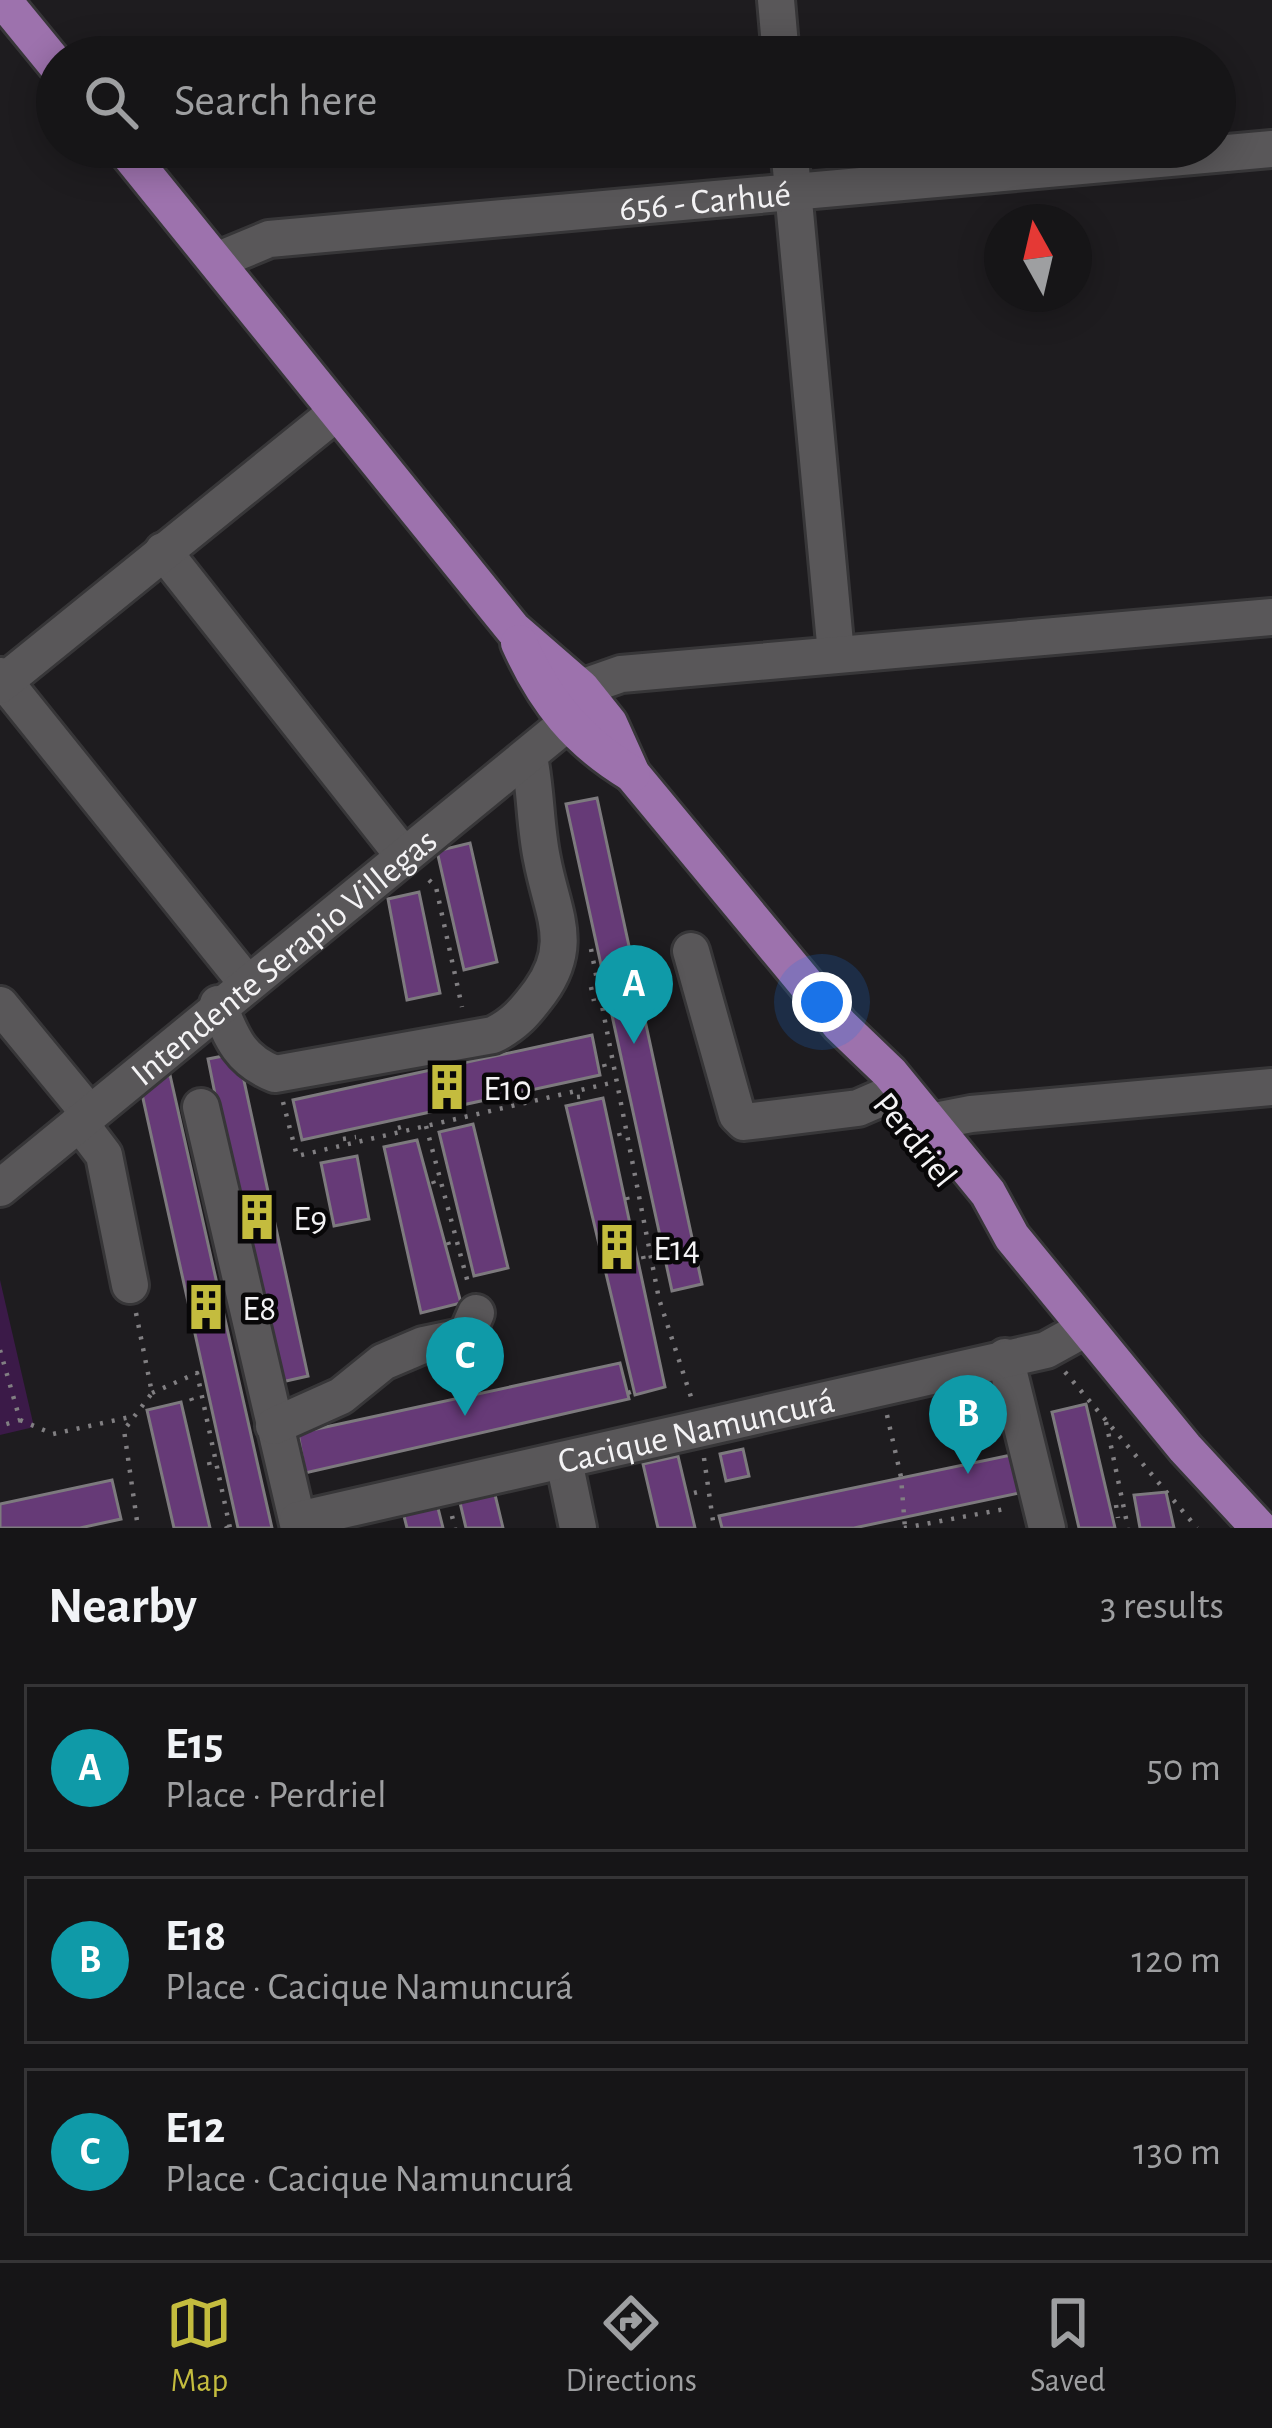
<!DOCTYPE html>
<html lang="en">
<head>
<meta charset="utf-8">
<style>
	:root { --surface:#161517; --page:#1f1e20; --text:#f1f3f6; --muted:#9e9fa1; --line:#353436; --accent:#c4bc3e }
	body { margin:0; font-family:"Alegreya Sans",sans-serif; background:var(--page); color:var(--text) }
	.compass { position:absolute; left:984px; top:204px; width:108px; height:108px; border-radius:50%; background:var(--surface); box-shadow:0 6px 30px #0003; rotate:352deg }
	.you { position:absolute; left:822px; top:1002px; width:42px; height:42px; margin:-30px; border:9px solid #fff; border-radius:50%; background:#1a73e8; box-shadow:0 0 0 18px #1a73e833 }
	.badge { display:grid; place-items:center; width:78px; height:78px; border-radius:50%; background:var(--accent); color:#fff; font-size:39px; font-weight:700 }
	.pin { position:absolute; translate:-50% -99px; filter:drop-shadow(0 3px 6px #0008) }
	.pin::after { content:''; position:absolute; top:63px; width:42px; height:36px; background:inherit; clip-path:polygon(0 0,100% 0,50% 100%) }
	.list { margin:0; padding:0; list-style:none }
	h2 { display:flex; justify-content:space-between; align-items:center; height:156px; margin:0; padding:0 48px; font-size:51px }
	h2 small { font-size:39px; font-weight:400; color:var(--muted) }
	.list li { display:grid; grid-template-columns:78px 1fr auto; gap:36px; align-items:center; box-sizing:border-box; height:168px; margin:0 24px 24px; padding:0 24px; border:3px solid var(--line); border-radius:0px }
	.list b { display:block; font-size:45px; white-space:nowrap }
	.list p { margin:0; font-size:39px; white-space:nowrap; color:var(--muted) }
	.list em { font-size:39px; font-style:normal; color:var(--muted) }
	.icon { flex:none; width:66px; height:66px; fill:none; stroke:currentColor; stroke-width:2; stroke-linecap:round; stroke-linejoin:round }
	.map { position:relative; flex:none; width:1272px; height:1528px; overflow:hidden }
	.search { position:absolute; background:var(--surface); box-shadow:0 6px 30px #0003; left:36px; right:36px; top:36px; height:132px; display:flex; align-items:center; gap:30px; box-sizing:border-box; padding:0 42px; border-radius:66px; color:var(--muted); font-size:45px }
	.sheet { height:732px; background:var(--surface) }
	nav { display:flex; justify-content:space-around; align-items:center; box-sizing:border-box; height:168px; border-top:3px solid var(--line); background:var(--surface); font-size:33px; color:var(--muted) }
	nav a { display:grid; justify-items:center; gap:6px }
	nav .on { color:var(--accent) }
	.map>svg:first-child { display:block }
	.green { fill:#3b1a48 }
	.building { fill:#663a77; stroke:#7d7a7e; stroke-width:3 }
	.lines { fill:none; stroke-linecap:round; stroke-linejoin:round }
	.minor-casing { stroke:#373638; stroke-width:42 }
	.major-casing { stroke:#373638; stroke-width:42 }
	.path { stroke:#817f82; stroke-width:4.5; stroke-dasharray:3 9; stroke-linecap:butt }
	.minor { stroke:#595759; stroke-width:36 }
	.major { stroke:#9d72ad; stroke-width:36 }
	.labels { text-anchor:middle; stroke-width:9; stroke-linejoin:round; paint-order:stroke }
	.street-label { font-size:36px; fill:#f4f3f5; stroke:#080708 }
	.poi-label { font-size:36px; fill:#f4f3f5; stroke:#080708; text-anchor:start }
</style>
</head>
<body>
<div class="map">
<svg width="1272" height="1528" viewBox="0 0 1272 1528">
	<rect width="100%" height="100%" fill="#1e1c1f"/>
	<polygon class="green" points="0,1280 34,1427 0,1435"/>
	<g class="building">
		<polygon points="597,798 702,1284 672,1291 566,804"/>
		<polygon points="470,843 497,962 464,970 437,851"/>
		<polygon points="419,892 440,993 407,1000 388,899"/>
		<polygon points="592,1035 600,1075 302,1140 293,1100"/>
		<polygon points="238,1053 308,1376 273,1384 208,1059"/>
		<polygon points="170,1075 272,1528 238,1528 140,1085"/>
		<polygon points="603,1098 665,1387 635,1395 566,1106"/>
		<polygon points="473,1124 508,1268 474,1276 439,1132"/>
		<polygon points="417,1140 461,1303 421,1313 384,1147"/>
		<polygon points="357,1156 369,1219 334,1226 321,1163"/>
		<polygon points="620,1363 629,1399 305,1473 298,1433"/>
		<polygon points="181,1402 210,1528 174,1528 147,1410"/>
		<polygon points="1086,1404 1115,1528 1079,1528 1052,1412"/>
		<polygon points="743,1449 749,1476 726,1481 720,1454"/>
		<polygon points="1011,1455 1019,1493 854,1528 722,1528 719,1516"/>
		<polygon points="678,1456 695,1528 658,1528 643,1464"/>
		<polygon points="112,1480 121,1519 80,1528 0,1528 0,1504"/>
		<polygon points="492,1482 503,1528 466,1528 457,1490"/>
		<polygon points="1166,1492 1174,1528 1140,1528 1134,1495"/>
		<polygon points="435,1496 443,1528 407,1528 401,1504"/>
	</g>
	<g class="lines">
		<defs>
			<g id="minor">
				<polyline points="776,0 781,57"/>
				<polyline points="789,147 836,654"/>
				<path id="s1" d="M216 261 269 239 1272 149"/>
				<polyline points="163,551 403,855"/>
				<polyline points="0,676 246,982"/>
				<polyline points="0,685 337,412"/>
				<polyline points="581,688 621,674 1272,617"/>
				<polyline points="691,951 737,1115 744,1122 858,1108 881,1098"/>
				<path d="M218 1004C232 1039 240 1060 275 1074L493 1035C515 1024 525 1012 540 992 575 944 552 913 542 859 535 826 536 791 529 757"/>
				<polyline points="0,1005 89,1113"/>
				<polyline points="201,1107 299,1528"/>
				<polyline points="79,1122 104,1155 130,1285"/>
				<polyline points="930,1122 971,1114 1272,1087"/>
				<path id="s2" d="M0 1188 567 723"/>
				<polyline points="1005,1357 1047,1528"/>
				<polyline points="274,1426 341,1396 383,1362 423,1345 466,1336 476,1313"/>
				<polyline points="564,1461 578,1528"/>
				<path id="s3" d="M298 1520 1046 1350 1086 1328"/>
			</g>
			<g id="major">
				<polyline points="3,0 57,66"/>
				<polyline points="123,147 513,629 581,688 609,723 632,774 840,1025 890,1073 988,1193 1012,1237 1185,1448 1259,1528"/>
				<path d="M519 643C545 701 577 741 632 774"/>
			</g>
		</defs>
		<use href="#minor" class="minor-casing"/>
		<use href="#major" class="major-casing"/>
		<g class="path">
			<polyline points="429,880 436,887 462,1007"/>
			<polyline points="591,949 659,1299 692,1400"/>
			<polyline points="591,987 594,1001"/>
			<polyline points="604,1064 606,1071"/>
			<polyline points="577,1097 587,1096"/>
			<polyline points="283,1102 297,1156 615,1082"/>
			<polyline points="426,1126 468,1283"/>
			<polyline points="398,1128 408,1125"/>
			<polyline points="619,1133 622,1144"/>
			<polyline points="343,1139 356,1137"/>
			<polyline points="433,1181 436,1189"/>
			<polyline points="627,1197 629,1207"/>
			<polyline points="448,1242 451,1251"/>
			<polyline points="643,1256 645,1265"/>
			<polyline points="136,1313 152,1393 124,1430 138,1528"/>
			<polyline points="0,1350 20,1420 0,1426"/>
			<polyline points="1065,1372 1197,1528"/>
			<polyline points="152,1393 197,1373 230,1528"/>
			<polyline points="628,1393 633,1391"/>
			<polyline points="191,1398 195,1408"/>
			<polyline points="887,1415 901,1477 905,1528"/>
			<polyline points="20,1420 53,1434 130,1417"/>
			<polyline points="1106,1422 1128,1528"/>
			<polyline points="704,1458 714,1528"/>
			<polyline points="209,1462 211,1471"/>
			<polyline points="694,1493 702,1491"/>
			<polyline points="1116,1505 1118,1518"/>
			<polyline points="452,1516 455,1528"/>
			<polyline points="226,1526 227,1528"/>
			<polyline points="904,1528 1010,1508"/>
		</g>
		<use href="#minor" class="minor"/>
		<use href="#major" class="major"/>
	</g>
	<defs>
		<symbol id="building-bare" viewBox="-9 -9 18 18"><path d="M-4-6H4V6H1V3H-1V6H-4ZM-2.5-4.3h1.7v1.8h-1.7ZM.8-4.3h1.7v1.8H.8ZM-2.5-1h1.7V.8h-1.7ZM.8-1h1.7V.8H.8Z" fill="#c4bc3e" stroke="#080708" stroke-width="2.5" paint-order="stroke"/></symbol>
	</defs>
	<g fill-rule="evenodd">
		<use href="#building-bare" x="414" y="1054" width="66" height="66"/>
		<use href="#building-bare" x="224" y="1184" width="66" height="66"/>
		<use href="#building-bare" x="584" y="1214" width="66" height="66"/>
		<use href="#building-bare" x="173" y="1274" width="66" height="66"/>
	</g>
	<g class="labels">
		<g class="street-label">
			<text dy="13" stroke="none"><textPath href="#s1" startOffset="495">656 - Carhué</textPath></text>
			<text dy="13" stroke="none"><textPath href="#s2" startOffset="366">Intendente Serapio Villegas</textPath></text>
			<text transform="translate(916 1139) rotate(51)" y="13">Perdriel</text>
			<text dy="13" stroke="none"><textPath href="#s3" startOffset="408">Cacique Namuncurá</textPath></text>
		</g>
		<g class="poi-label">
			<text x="483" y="1100">E10</text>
			<text x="293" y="1230">E9</text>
			<text x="653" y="1260">E14</text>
			<text x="242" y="1320">E8</text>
		</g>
	</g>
</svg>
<svg class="compass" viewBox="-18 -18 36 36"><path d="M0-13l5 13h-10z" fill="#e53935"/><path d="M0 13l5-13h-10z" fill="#9e9fa1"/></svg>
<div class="you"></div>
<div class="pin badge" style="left:634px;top:1044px;background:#0f9aa8">A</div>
<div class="pin badge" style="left:968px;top:1474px;background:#0f9aa8">B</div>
<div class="pin badge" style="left:465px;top:1416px;background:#0f9aa8">C</div>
<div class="search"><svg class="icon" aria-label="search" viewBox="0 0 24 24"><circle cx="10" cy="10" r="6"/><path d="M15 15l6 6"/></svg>Search here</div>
</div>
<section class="sheet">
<h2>Nearby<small>3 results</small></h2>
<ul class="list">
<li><span class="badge" style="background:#0f9aa8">A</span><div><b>E15</b><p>Place · Perdriel</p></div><em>50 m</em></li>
<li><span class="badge" style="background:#0f9aa8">B</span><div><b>E18</b><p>Place · Cacique Namuncurá</p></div><em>120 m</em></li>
<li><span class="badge" style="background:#0f9aa8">C</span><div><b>E12</b><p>Place · Cacique Namuncurá</p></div><em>130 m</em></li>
</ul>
</section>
<nav>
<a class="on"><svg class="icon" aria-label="map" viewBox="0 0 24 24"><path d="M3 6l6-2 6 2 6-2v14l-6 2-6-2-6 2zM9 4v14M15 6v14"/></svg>Map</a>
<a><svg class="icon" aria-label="directions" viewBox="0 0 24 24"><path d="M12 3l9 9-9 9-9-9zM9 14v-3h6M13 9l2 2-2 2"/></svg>Directions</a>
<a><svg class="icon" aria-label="saved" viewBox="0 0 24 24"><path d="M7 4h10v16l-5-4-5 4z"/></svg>Saved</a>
</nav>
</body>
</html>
